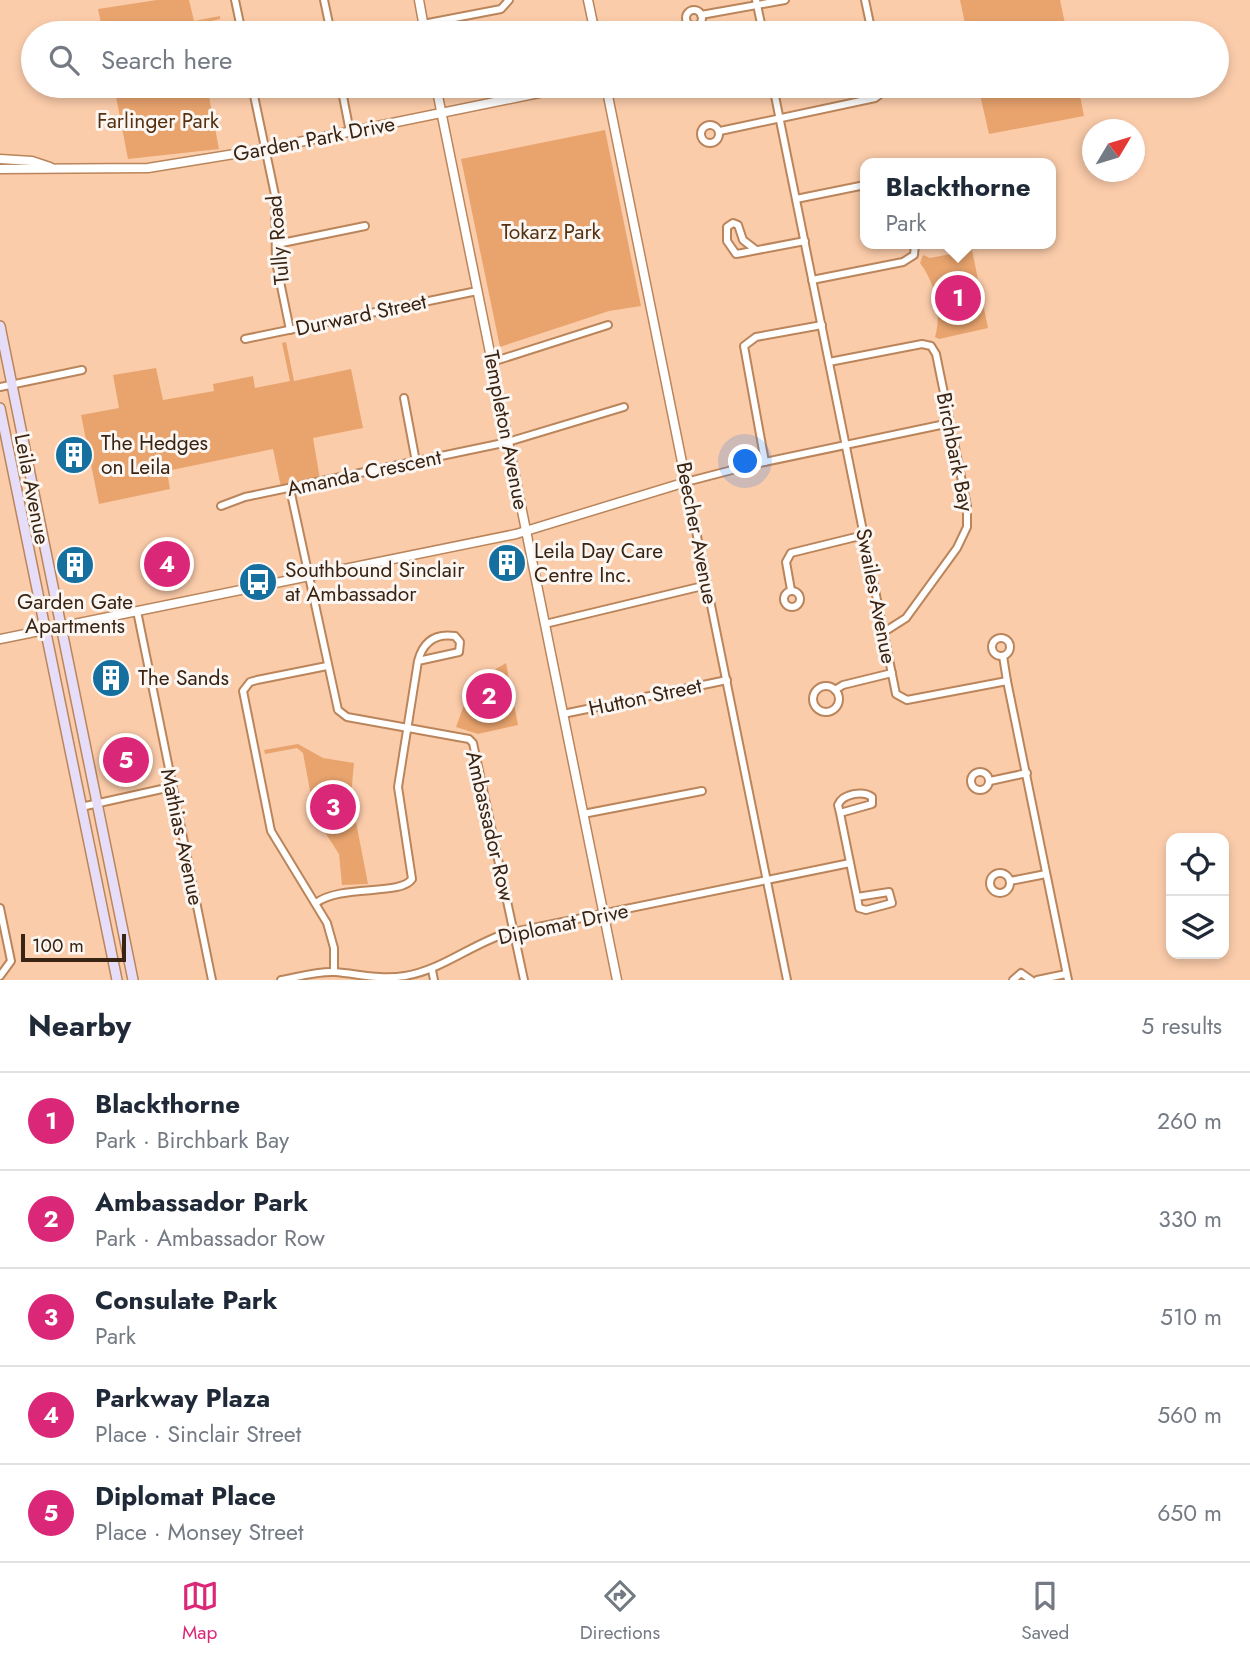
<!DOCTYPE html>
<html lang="en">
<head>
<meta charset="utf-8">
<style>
	:root { --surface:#fff; --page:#f6f6f7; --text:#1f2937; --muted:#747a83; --line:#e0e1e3; --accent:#db2777 }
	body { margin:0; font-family:Jost,sans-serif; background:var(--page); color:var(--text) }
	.controls { position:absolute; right:21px; bottom:21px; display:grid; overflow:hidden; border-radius:14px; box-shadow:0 4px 10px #0003 }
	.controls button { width:63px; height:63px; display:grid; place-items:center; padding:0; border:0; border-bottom:2px solid var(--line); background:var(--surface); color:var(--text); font:35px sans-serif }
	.compass { position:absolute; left:1082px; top:119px; width:63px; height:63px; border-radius:50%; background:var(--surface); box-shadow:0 4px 10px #0003; rotate:52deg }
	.scale { position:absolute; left:21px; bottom:18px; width:105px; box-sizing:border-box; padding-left:7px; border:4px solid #392312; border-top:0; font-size:19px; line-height:24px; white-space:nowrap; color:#392312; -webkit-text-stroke:5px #fcf6f2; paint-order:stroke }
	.you { position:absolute; left:746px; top:462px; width:24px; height:24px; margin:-18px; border:5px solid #fff; border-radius:50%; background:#1a73e8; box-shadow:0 0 0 10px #1a73e833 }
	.badge { display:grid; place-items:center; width:46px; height:46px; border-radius:50%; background:var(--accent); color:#fff; font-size:23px; font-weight:700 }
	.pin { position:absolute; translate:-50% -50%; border:4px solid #fff; box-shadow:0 2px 7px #0006 }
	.popup { position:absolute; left:860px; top:158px; width:196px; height:91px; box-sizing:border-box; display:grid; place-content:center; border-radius:14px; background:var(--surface); filter:drop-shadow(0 2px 5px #0005); font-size:23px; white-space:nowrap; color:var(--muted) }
	.popup b { font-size:26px; color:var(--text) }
	.popup::after { content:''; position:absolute; left:50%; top:100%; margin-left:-14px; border:14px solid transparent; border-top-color:var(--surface) }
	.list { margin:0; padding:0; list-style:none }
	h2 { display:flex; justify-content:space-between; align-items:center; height:91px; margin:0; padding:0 28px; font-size:30px }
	h2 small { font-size:23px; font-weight:400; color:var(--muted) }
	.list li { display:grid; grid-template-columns:46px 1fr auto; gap:21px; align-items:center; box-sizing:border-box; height:98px; padding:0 28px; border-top:2px solid var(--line) }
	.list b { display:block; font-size:26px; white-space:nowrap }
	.list p { margin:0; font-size:23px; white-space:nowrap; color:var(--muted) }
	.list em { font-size:23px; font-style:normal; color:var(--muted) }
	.icon { flex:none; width:38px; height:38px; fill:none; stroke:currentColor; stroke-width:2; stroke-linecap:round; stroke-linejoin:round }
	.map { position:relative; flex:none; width:1250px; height:980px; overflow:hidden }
	.search { position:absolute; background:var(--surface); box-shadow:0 4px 10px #0003; left:21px; right:21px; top:21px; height:77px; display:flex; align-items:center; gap:18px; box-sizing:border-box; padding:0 24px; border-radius:38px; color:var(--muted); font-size:26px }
	.sheet { height:581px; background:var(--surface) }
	nav { display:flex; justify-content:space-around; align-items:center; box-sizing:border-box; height:98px; border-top:2px solid var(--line); background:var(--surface); font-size:19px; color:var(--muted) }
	nav a { display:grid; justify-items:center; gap:4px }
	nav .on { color:var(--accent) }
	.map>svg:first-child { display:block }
	.green { fill:#e9a46e }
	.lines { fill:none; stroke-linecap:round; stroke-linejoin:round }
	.minor-casing { stroke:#bb855b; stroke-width:10 }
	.tertiary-casing { stroke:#bb855b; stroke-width:11 }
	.secondary-casing { stroke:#bb855b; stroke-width:12 }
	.minor { stroke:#fff; stroke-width:6 }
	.tertiary { stroke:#fff; stroke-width:8 }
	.secondary { stroke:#e6ddf9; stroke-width:9 }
	.labels { text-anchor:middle; stroke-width:6; stroke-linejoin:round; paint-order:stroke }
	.park-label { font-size:21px; fill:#553112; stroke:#fcf6f2 }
	.street-label { font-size:21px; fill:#392312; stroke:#fcf6f2 }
	.poi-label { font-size:21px; fill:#392312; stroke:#fcf6f2; text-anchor:start }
</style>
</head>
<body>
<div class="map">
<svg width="1250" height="980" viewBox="0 0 1250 980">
	<rect width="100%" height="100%" fill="#fbccaa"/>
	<g class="green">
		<polygon points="157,0 189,0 194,21 220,16 220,19 195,25 196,33 103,33 98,9"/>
		<polygon points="960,0 1060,0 1067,33 967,33"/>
		<polygon points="114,86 207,86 219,149 128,159"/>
		<polygon points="978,86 1078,86 1084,116 989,134"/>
		<polygon points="605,130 641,306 609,311 500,347 461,159"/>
		<path d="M972 250 988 328 939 339 935 337C942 314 935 282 920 263L923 255 930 258Z"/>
		<polygon points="286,342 294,381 351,369 363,428 313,438 320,479 281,487 273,449 167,471 170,489 99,504 81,415 119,408 113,375 156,368 163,400 214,391 213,384 253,376 255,388 290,381 282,343"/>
		<polygon points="506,663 518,725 478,734 456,727 472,683"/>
		<polygon points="298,744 323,758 354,763 351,796 368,884 342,885 339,854 315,817 303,753 297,748 265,754 264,750"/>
	</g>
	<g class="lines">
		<defs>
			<g id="minor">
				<polyline points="235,0 242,33"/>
				<polyline points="324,0 331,33"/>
				<polyline points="756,0 763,33"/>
				<polyline points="865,0 872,33"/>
				<circle cx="694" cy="18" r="8"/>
				<polyline points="701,15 785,0"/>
				<polyline points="423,24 501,9 509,0"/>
				<polyline points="252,86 275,195 276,262 290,330"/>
				<polyline points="341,86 350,132"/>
				<polyline points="773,86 896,694 907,700 1007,681 1068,980"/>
				<circle cx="710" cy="134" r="9"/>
				<polyline points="720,131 875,98 879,95 882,86"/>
				<polyline points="796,199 865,185"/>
				<polyline points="277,244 365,226"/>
				<polyline points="756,250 743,240 738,225 733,223 727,227 727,241 736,254 742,253 805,241"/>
				<polyline points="812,280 903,262 914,255 915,244"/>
				<polyline points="245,339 477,291"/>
				<polyline points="492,362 608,325"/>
				<polyline points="829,362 922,344 931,346 936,354 967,506 967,527 957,548 906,618 884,632"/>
				<polyline points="0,387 82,370"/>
				<polyline points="404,398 416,462"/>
				<polyline points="765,462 744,346 756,337 822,325"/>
				<polyline points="290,489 338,710 347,717 469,739 473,743 524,980"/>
				<polyline points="221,506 245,497 508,442 624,407"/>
				<polyline points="791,590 786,562 791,553 864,535"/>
				<circle cx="792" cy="599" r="8"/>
				<polyline points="137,611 212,980"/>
				<polyline points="545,624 707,585"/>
				<circle cx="1001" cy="647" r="9"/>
				<polyline points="1003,656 1007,681"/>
				<polyline points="327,666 257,680 250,682 243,691 271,831 327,923 334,948 334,972"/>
				<circle cx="826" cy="699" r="13"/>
				<polyline points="835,690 843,685 892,673"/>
				<polyline points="563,714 727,680"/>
				<circle cx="980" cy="781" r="9"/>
				<polyline points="990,781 1027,773"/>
				<polyline points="81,807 171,787"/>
				<path d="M840 813 872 804V797C863 790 842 794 838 805L840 813 857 897 859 908 866 910 892 903 889 892 857 897"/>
				<polyline points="583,814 702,791"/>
				<circle cx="1000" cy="883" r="10"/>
				<polyline points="1010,881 1046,874"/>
				<path d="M316 903C341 884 401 896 412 879L398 787 418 661C423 642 435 633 455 636L460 642 459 652 418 661"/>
				<polyline points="0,908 11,961 0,976"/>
				<polyline points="432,970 434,980"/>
				<path d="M281 980C298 977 317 971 335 972 359 974 380 980 405 976 441 970 469 946 504 934L850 863"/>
				<polyline points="787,980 686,482 755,464 950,423"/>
				<polyline points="1013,980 1021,973 1031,980"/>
				<polyline points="1037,980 1066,974"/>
			</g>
			<g id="tertiary">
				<polyline points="419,0 425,33"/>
				<polyline points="588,0 595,33"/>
				<polyline points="436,86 617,980"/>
				<polyline points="0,159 32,161 50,167"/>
				<polyline points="0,169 148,168 265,149 573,86"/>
				<polyline points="0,639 516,534 686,482 606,86"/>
			</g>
			<g id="secondary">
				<polyline points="0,326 133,980"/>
				<polyline points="0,408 117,980"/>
			</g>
		</defs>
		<use href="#minor" class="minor-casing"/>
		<use href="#tertiary" class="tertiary-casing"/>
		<use href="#secondary" class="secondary-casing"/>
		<use href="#minor" class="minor"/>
		<use href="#tertiary" class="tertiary"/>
		<use href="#secondary" class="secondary"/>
	</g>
	<defs>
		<symbol id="building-disc" viewBox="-11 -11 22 22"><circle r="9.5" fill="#15709f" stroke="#fcf6f2"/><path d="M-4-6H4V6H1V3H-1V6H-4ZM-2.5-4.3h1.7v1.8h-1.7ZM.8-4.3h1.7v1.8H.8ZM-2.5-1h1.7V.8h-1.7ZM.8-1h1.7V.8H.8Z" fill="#fff"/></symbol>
		<symbol id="bus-disc" viewBox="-11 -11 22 22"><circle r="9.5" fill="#15709f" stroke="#fcf6f2"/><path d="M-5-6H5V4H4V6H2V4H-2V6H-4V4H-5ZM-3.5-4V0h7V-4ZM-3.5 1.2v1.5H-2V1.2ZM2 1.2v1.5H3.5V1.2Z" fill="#fff"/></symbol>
	</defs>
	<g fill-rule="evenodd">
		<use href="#building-disc" x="52" y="433" width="44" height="44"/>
		<use href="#building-disc" x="485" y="541" width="44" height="44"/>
		<use href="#building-disc" x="53" y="543" width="44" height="44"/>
		<use href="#bus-disc" x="236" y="560" width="44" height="44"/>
		<use href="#building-disc" x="89" y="656" width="44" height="44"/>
	</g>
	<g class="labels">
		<g class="park-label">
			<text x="158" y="128">Farlinger Park</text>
			<text x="551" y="239">Tokarz Park</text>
		</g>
		<g class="street-label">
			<text transform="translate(314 139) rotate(-11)" y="7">Garden Park Drive</text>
			<text transform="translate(278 240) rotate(-95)" y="7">Tully Road</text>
			<text transform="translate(361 315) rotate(-12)" y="7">Durward Street</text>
			<text transform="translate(506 430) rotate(79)" y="7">Templeton Avenue</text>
			<text transform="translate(955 452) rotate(79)" y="7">Birchbark Bay</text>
			<text transform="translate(364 473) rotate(-12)" y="7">Amanda Crescent</text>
			<text transform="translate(32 489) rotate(79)" y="7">Leila Avenue</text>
			<text transform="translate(697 533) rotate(79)" y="7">Beecher Avenue</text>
			<text transform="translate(876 596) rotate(79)" y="7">Swailes Avenue</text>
			<text transform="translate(645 697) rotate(-12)" y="7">Hutton Street</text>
			<text transform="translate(490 826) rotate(77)" y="7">Ambassador Row</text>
			<text transform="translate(182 837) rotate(78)" y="7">Mathias Avenue</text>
			<text transform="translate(563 924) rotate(-12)" y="7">Diplomat Drive</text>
		</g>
		<g class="poi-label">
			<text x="101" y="450">The Hedges<tspan x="101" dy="24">on Leila</tspan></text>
			<text x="534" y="558">Leila Day Care<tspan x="534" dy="24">Centre Inc.</tspan></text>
			<text x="285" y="577">Southbound Sinclair<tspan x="285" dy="24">at Ambassador</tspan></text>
			<text x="75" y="609" text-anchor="middle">Garden Gate<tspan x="75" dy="24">Apartments</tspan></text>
			<text x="138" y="685">The Sands</text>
		</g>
	</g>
</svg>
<div class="controls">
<button><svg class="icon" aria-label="locate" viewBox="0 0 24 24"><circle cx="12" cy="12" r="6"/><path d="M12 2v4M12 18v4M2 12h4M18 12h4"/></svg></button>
<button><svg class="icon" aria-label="layers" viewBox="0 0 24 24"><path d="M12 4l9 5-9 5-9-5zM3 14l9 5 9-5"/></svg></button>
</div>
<svg class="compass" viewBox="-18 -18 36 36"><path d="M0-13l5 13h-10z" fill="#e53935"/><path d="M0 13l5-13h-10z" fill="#747a83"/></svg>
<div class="scale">100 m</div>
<div class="you"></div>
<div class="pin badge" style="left:958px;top:298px">1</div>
<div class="popup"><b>Blackthorne</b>Park</div>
<div class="pin badge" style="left:489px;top:696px">2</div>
<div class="pin badge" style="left:333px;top:807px">3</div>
<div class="pin badge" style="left:167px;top:564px">4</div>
<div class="pin badge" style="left:126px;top:760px">5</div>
<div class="search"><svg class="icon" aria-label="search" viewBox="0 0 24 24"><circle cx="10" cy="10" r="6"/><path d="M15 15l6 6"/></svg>Search here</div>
</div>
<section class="sheet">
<h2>Nearby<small>5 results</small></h2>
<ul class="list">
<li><span class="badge">1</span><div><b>Blackthorne</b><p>Park · Birchbark Bay</p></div><em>260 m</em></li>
<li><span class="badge">2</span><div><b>Ambassador Park</b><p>Park · Ambassador Row</p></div><em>330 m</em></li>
<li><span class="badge">3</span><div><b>Consulate Park</b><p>Park</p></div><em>510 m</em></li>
<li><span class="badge">4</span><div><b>Parkway Plaza</b><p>Place · Sinclair Street</p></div><em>560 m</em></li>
<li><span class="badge">5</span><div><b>Diplomat Place</b><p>Place · Monsey Street</p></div><em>650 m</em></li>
</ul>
</section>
<nav>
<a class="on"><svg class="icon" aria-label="map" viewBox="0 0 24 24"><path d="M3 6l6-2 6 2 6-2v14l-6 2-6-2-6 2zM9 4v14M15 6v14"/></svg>Map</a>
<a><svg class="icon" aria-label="directions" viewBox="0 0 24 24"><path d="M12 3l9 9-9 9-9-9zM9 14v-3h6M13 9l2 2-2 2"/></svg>Directions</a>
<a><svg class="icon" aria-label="saved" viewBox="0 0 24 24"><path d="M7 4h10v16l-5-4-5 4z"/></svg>Saved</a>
</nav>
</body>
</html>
